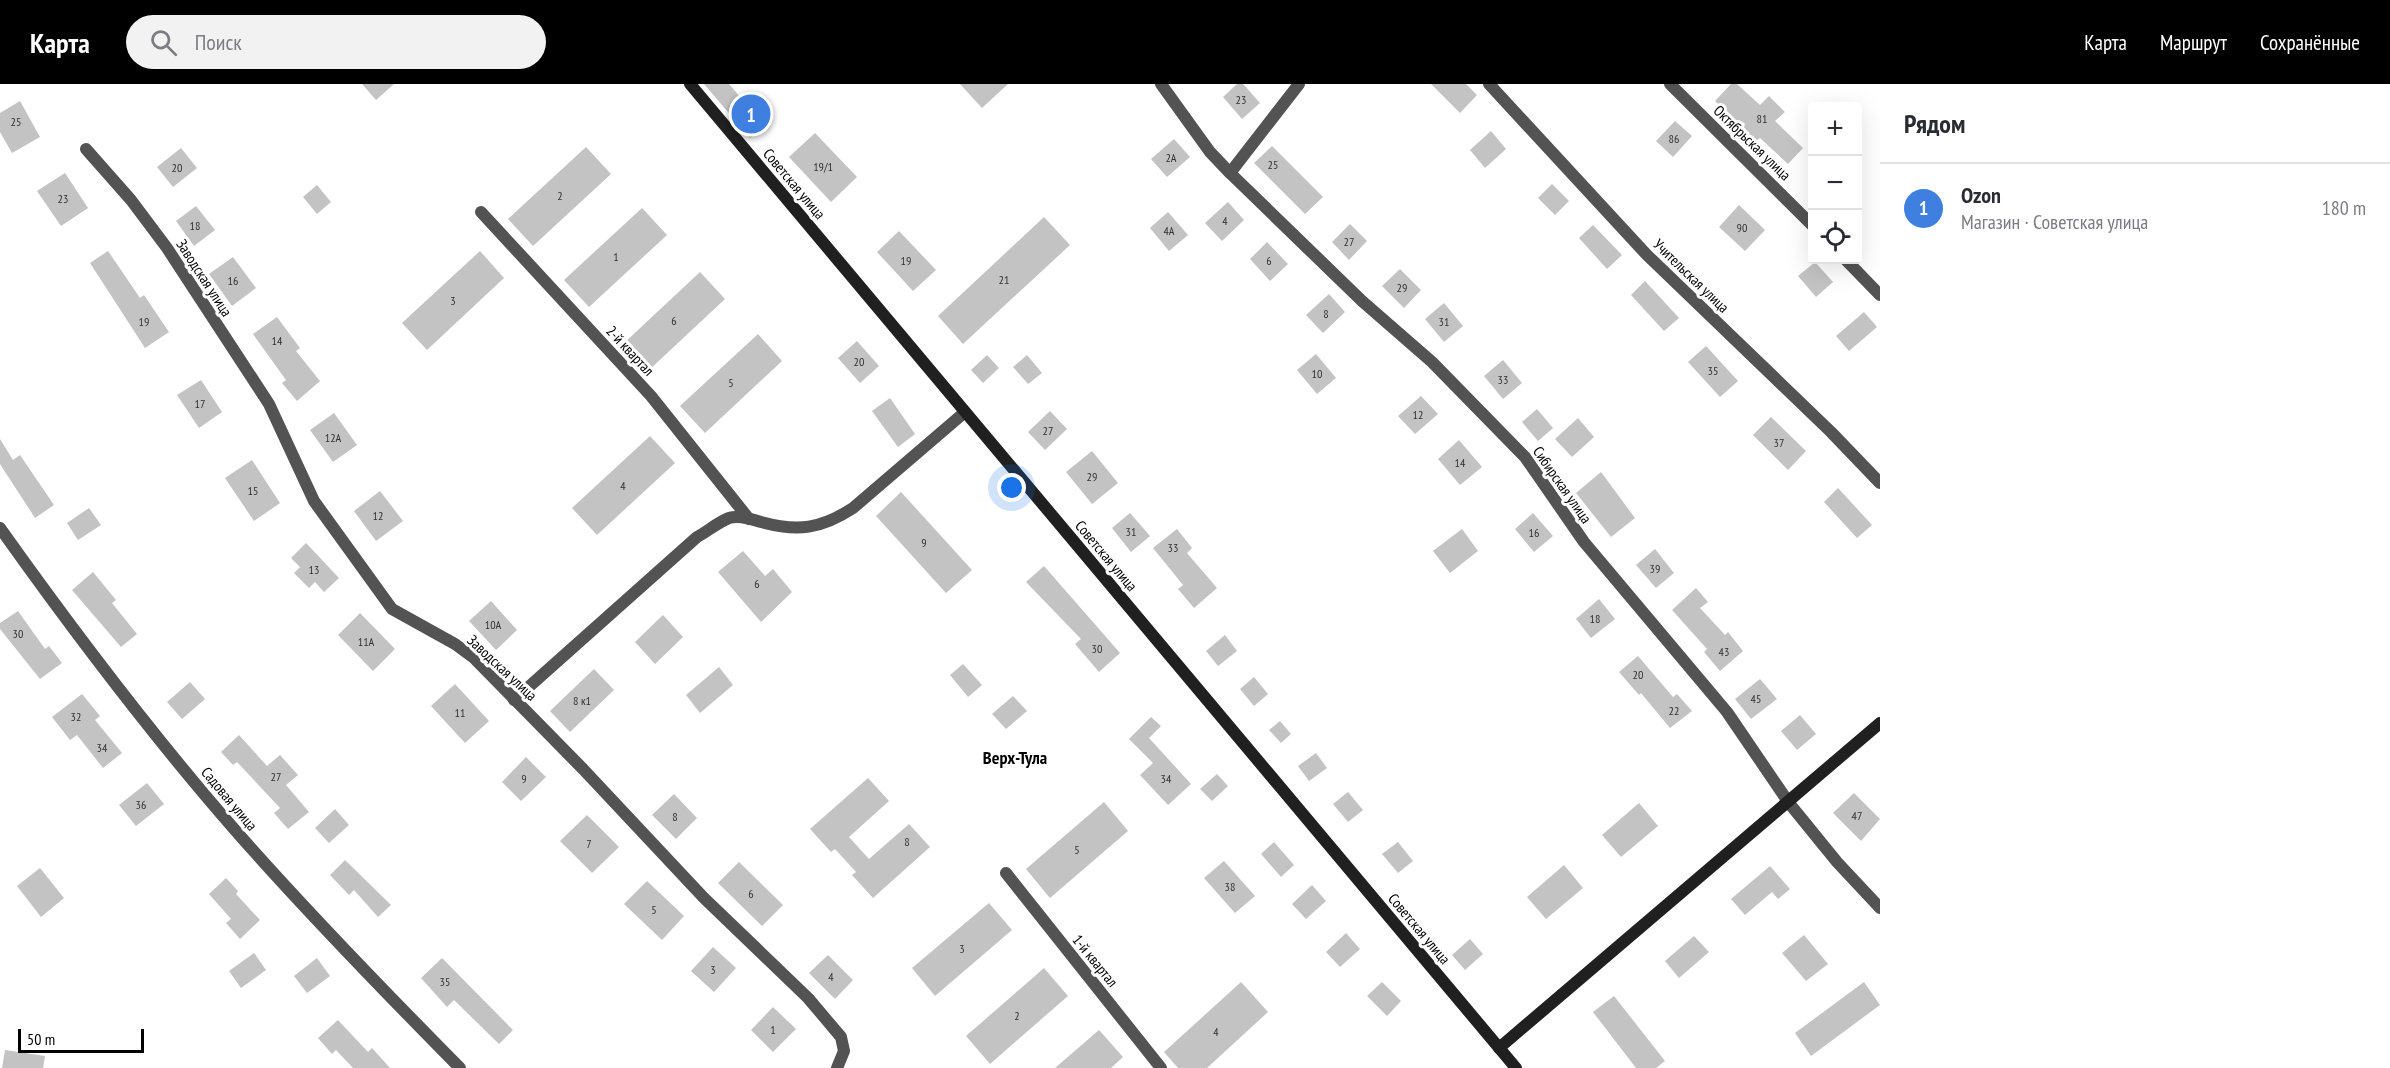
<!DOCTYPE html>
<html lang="ru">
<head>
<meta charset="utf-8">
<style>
	:root { --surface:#fff; --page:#f2f2f3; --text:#2b2b33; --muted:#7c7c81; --line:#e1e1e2; --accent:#000 }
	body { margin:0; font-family:"PT Sans Narrow",sans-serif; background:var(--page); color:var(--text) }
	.controls { position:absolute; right:18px; top:18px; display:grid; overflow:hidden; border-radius:6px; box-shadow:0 6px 24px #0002 }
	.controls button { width:54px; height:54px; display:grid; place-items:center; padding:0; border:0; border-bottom:2px solid var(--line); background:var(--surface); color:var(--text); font:30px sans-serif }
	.scale { position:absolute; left:18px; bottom:15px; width:126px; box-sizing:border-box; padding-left:6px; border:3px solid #000; border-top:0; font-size:16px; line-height:21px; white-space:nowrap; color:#000; -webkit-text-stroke:4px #fff; paint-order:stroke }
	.you { position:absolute; left:1012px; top:404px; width:21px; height:21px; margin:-15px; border:4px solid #fff; border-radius:50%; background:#1a73e8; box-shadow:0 0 0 9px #1a73e833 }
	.badge { display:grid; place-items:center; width:39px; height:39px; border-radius:50%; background:var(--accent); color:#fff; font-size:20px; font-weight:700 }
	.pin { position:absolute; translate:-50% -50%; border:3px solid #fff; box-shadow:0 2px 6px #0006 }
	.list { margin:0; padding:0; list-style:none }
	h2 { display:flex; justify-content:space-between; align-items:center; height:78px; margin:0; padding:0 24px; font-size:26px }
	h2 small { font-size:20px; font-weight:400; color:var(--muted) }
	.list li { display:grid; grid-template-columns:39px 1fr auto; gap:18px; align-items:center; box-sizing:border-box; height:90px; padding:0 24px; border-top:2px solid var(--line) }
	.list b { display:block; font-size:22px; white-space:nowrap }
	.list p { margin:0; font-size:20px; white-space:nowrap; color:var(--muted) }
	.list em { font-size:20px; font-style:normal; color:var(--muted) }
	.icon { flex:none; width:33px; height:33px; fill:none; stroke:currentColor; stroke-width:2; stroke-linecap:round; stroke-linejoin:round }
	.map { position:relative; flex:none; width:1880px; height:984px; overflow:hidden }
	header { display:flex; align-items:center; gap:36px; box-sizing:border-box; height:84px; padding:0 30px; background:var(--accent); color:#fff }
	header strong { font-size:28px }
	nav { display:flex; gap:33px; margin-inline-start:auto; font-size:21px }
	.search { width:420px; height:54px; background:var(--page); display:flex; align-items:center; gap:15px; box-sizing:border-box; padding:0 21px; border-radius:33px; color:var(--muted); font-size:22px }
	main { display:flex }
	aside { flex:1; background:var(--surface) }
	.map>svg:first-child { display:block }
	.building { fill:#c3c3c3 }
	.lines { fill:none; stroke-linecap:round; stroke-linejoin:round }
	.minor { stroke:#535353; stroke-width:12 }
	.secondary { stroke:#202020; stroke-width:12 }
	.labels { text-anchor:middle; stroke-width:6; stroke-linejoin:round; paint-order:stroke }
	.number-label { font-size:12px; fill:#313131 }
	.street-label { font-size:15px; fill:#000; stroke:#fff }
	.quarter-label { font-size:18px; font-weight:bold; fill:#000; stroke:#fff }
</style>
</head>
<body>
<header>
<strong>Карта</strong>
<div class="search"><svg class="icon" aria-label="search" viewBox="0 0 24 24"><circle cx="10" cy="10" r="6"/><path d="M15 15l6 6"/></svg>Поиск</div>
<nav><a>Карта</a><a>Маршрут</a><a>Сохранённые</a></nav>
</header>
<main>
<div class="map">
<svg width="1880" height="984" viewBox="0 0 1880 984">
	<rect width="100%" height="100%" fill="#fff"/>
	<g class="building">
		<polygon points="362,0 394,0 376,16"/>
		<polygon points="704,0 729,0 765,42 750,54"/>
		<polygon points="960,0 1008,0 982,24"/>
		<polygon points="1237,0 1243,0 1260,19 1242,35 1223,13"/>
		<polygon points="1431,0 1466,0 1477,11 1460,29"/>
		<polygon points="1731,0 1737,0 1760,21 1769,12 1785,28 1775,37 1803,64 1788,80 1760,54 1756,57 1715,17"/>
		<polygon points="20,17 40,53 12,69 0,48 0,29"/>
		<polygon points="1675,37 1692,52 1673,73 1656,57"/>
		<polygon points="1491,47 1506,65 1485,84 1470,66"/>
		<polygon points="815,49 857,93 831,118 789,73"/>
		<polygon points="1174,55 1190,73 1167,93 1151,75"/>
		<polygon points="1272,62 1323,113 1305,130 1254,79"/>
		<polygon points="586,63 611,90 533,162 508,135"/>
		<polygon points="181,64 197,84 173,103 157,83"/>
		<polygon points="65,89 88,124 61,142 37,107"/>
		<polygon points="1552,100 1569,117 1555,131 1538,114"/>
		<polygon points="317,101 331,118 317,130 303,113"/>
		<polygon points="1228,118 1244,136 1222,157 1205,139"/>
		<polygon points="1739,121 1765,146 1745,167 1719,143"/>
		<polygon points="196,122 215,146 194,162 176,137"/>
		<polygon points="642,124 667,151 589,223 564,196"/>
		<polygon points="1168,128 1188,151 1169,167 1150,144"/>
		<polygon points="1044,133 1070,161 963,260 938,232"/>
		<polygon points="1350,140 1367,157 1349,176 1332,158"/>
		<polygon points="1593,141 1622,171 1607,185 1579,154"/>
		<polygon points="899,147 936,186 913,207 877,168"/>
		<polygon points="1267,158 1288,180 1270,197 1250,175"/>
		<polygon points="108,167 140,214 144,211 169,248 145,264 90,179"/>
		<polygon points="480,167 504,194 427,266 402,239"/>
		<polygon points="233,173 256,204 232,222 209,190"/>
		<polygon points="1815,178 1833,198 1816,213 1798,192"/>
		<polygon points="1400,185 1421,206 1404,224 1382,202"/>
		<polygon points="700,188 725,215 648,287 623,260"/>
		<polygon points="1645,197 1679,234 1664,247 1631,211"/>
		<polygon points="1329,210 1345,228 1323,249 1306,231"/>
		<polygon points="1444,219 1463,242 1444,258 1425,235"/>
		<polygon points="1864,228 1877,243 1849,267 1836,252"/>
		<polygon points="277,233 300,264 296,267 320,297 297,317 282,299 286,296 253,250"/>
		<polygon points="758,250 782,277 705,349 680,322"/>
		<polygon points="857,257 879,282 860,299 838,274"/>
		<polygon points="1706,262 1738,297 1720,313 1688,278"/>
		<polygon points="1316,270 1336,294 1317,310 1297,286"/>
		<polygon points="987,271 999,284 983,299 971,286"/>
		<polygon points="1027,271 1042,289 1028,300 1013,283"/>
		<polygon points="1503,276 1522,299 1503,315 1484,292"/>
		<polygon points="201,296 222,328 199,344 177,311"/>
		<polygon points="1421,312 1438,330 1415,350 1398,332"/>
		<polygon points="890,314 915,350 898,363 872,327"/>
		<polygon points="1537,325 1553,344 1538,357 1522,338"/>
		<polygon points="1050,327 1067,345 1045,366 1028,348"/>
		<polygon points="334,329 357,361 333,378 310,346"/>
		<polygon points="1771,333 1806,367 1788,386 1753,351"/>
		<polygon points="1578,334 1594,353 1572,373 1555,355"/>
		<polygon points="650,352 675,379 597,451 572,424"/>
		<polygon points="0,355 13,376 20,371 54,421 35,434 0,380"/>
		<polygon points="1459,356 1482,383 1460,401 1438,375"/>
		<polygon points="1092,367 1118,399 1092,420 1066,388"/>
		<polygon points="252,376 280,419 254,437 225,394"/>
		<polygon points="1601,388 1635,434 1611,453 1576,409"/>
		<polygon points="1838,404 1872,441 1857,454 1824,418"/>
		<polygon points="380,407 403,437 376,457 354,427"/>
		<polygon points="901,408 972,486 946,509 876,432"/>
		<polygon points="89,424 101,441 78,456 67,439"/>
		<polygon points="1130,429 1150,452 1131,468 1112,444"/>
		<polygon points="1533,429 1553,452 1534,468 1515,445"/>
		<polygon points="1177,445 1192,464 1187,469 1217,504 1194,524 1178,505 1183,501 1153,464"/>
		<polygon points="1462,445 1478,467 1450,489 1433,467"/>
		<polygon points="306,459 339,494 324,508 315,498 309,504 294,489 300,483 291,474"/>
		<polygon points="1655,465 1674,489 1656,504 1636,481"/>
		<polygon points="743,467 765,492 773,485 792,508 761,538 718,488"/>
		<polygon points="1044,482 1120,569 1099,588 1075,560 1081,555 1026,498"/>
		<polygon points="93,488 116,516 112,519 137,550 121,563 72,506"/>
		<polygon points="1696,504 1708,518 1700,524 1725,551 1728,548 1743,567 1720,587 1704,568 1707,565 1672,526"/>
		<polygon points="1599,515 1615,535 1591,554 1576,535"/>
		<polygon points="491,517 517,546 496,566 469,537"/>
		<polygon points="18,527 45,565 49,562 62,579 40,595 0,545 0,539"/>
		<polygon points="360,529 395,565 373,587 338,551"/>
		<polygon points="663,531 683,553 655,580 635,558"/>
		<polygon points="1225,551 1237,567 1218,582 1206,567"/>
		<polygon points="1638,572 1673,613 1677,610 1692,627 1670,644 1641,609 1639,611 1619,588"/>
		<polygon points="963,580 982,601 968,613 950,591"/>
		<polygon points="719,583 733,601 700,629 686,611"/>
		<polygon points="594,585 614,606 570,648 550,627"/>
		<polygon points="1254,593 1268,610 1254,622 1240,605"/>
		<polygon points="1760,595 1777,615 1751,635 1735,615"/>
		<polygon points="190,598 205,615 182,635 167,618"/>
		<polygon points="455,600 489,637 465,659 431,622"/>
		<polygon points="82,610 100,632 95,636 122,669 103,684 77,651 70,656 52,633"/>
		<polygon points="1013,612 1027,627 1006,645 992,630"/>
		<polygon points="1800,631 1816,650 1797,666 1781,647"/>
		<polygon points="1151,633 1161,642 1149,654 1191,700 1168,721 1140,691 1153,679 1129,655"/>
		<polygon points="1280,637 1291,650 1281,659 1269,646"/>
		<polygon points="239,651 267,682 280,671 298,691 286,701 309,728 288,745 274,729 280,724 237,678 233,681 221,668"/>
		<polygon points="1316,669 1327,684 1309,697 1298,682"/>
		<polygon points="526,673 546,693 521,717 502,698"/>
		<polygon points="1217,690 1228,702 1212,717 1200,705"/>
		<polygon points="868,694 889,717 849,753 869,775 909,740 930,763 873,814 852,791 856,788 835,765 831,768 810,745"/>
		<polygon points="147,699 164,720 136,742 119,721"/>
		<polygon points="1348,708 1363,726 1348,738 1333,720"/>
		<polygon points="1854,709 1880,735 1861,757 1833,729"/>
		<polygon points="674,710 697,734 676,755 652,731"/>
		<polygon points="1104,718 1128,747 1050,814 1026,785"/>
		<polygon points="1639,719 1658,742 1621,773 1602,751"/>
		<polygon points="335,725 349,741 329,759 315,744"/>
		<polygon points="587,731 619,763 592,789 560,757"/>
		<polygon points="1274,758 1294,781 1281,793 1261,770"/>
		<polygon points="1398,758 1413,777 1398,789 1382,770"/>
		<polygon points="345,776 391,821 378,833 354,806 349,811 330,791"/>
		<polygon points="1224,777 1255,812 1235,829 1204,794"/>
		<polygon points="739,778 783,821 762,842 718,799"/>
		<polygon points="1564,781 1583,804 1546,835 1527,813"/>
		<polygon points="1770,782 1790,805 1778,815 1772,808 1745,831 1731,815"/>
		<polygon points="40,784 64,814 41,833 17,802"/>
		<polygon points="226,794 238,807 236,810 260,836 240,855 226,839 231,835 209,810"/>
		<polygon points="647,797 684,832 662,856 624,820"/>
		<polygon points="1312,801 1326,817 1306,835 1292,820"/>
		<polygon points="989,819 1012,846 935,912 912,884"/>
		<polygon points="1346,849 1360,865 1340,883 1326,868"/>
		<polygon points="1804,851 1828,880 1806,897 1782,869"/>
		<polygon points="1694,852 1709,868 1679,894 1665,877"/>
		<polygon points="1470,855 1483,870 1465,886 1452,871"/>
		<polygon points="713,863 736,884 714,908 691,887"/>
		<polygon points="254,869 266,886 241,904 229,887"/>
		<polygon points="828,871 853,896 835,915 809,889"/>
		<polygon points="317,874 330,892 307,909 294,892"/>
		<polygon points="442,874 513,946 499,960 454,916 447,923 421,894"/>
		<polygon points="1044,884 1068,912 990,980 966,952"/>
		<polygon points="1241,898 1268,928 1207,984 1178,984 1164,968"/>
		<polygon points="1382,898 1401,917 1387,932 1367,912"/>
		<polygon points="1864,898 1880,921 1811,972 1795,949"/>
		<polygon points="1614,912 1665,977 1656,984 1636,984 1593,928"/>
		<polygon points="773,923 796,945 773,968 751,946"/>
		<polygon points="338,936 368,968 372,964 390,984 353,984 336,966 332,970 318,954"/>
		<polygon points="1099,946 1123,973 1111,984 1055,984"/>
		<polygon points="5,966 45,972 43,984 2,984"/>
	</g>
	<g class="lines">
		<g class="minor">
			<polyline points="1161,0 1210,68 1230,89 1362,217 1432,278 1525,373 1584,458 1727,628 1789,719 1837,778 1880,824"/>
			<polyline points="1489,0 1647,171 1831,348 1880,399"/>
			<polyline points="1670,0 1812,141"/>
			<polyline points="86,65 131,116 167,164 269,320 314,417 392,525 455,560 474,574 583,685 704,814 808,914 841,953 844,967 837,984"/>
			<polyline points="1230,89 1299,0"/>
			<polyline points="481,128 651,312 749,435"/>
			<polyline points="1846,176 1880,211"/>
			<path d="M0 444C74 548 151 650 235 746 307 828 383 906 460 984"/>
			<path d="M514 616 697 453C707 448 718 438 729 434 738 431 752 435 761 438 798 448 821 445 853 424L965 328"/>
			<polyline points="1006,789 1161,984"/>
		</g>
		<g class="secondary">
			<polyline points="690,0 1516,984"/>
			<polyline points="1499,964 1880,639"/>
		</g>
	</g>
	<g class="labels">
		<g class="number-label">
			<text x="1241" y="20">23</text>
			<text x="1762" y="39">81</text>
			<text x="16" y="42">25</text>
			<text x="1674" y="59">86</text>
			<text x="1171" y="78">2А</text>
			<text x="1273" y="85">25</text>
			<text x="823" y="87">19/1</text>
			<text x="177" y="88">20</text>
			<text x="560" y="116">2</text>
			<text x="63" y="119">23</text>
			<text x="1225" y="141">4</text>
			<text x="195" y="146">18</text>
			<text x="1742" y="148">90</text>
			<text x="1169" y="151">4А</text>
			<text x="1349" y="162">27</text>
			<text x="616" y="177">1</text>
			<text x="906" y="181">19</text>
			<text x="1269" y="181">6</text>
			<text x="1004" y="200">21</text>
			<text x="233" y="201">16</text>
			<text x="1402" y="208">29</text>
			<text x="453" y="221">3</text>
			<text x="1326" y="234">8</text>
			<text x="674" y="241">6</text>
			<text x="144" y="242">19</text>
			<text x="1444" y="242">31</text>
			<text x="277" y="261">14</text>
			<text x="859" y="282">20</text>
			<text x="1713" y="291">35</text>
			<text x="1317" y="294">10</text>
			<text x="1503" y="300">33</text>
			<text x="731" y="303">5</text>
			<text x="200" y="324">17</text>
			<text x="1418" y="335">12</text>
			<text x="1048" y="351">27</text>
			<text x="333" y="358">12А</text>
			<text x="1779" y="363">37</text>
			<text x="1460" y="383">14</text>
			<text x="1092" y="397">29</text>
			<text x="623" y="406">4</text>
			<text x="253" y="411">15</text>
			<text x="378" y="436">12</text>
			<text x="1131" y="452">31</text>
			<text x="1534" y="453">16</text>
			<text x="924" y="463">9</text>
			<text x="1173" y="468">33</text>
			<text x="1655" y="489">39</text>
			<text x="314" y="490">13</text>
			<text x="757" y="504">6</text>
			<text x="1595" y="539">18</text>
			<text x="493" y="545">10А</text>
			<text x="18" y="554">30</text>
			<text x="366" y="562">11А</text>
			<text x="1097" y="569">30</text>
			<text x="1724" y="572">43</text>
			<text x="1638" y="595">20</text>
			<text x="1756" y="619">45</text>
			<text x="582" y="621">8 к1</text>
			<text x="1674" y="631">22</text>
			<text x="460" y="633">11</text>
			<text x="76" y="637">32</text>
			<text x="102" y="668">34</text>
			<text x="276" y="697">27</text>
			<text x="524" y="699">9</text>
			<text x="1166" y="699">34</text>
			<text x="141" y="725">36</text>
			<text x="1857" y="736">47</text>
			<text x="675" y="737">8</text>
			<text x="907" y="762">8</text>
			<text x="589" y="764">7</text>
			<text x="1077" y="770">5</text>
			<text x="1230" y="807">38</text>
			<text x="751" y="814">6</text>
			<text x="654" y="830">5</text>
			<text x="962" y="869">3</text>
			<text x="713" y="890">3</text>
			<text x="831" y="897">4</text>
			<text x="445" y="902">35</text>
			<text x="1017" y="936">2</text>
			<text x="773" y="950">1</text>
			<text x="1216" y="952">4</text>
		</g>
		<g class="street-label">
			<text transform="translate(1752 59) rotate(44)" y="5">Октябрьская улица</text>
			<text transform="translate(794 100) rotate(50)" y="5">Советская улица</text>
			<text transform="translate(1691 192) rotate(44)" y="5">Учительская улица</text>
			<text transform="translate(204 194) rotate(57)" y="5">Заводская улица</text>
			<text transform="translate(630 267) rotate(47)" y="5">2-й квартал</text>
			<text transform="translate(1562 401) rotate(55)" y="5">Сибирская улица</text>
			<text transform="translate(1106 472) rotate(50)" y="5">Советская улица</text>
			<text transform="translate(502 584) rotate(43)" y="5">Заводская улица</text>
			<text transform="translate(229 715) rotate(50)" y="5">Садовая улица</text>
			<text transform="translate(1419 845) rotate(50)" y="5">Советская улица</text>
			<text transform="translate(1095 877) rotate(51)" y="5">1-й квартал</text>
		</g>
		<g class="quarter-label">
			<text x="1015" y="680">Верх-Тула</text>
		</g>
	</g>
</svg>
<div class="controls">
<button>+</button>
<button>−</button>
<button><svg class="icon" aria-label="locate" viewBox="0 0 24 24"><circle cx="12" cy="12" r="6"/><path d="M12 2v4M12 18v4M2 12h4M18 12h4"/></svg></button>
</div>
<div class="scale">50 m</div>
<div class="you"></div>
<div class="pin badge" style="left:751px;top:30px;background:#3f7fe0">1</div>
</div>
<aside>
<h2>Рядом<small></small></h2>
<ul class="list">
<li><span class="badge" style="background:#3f7fe0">1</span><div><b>Ozon</b><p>Магазин · Советская улица</p></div><em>180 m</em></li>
</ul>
</aside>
</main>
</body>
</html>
